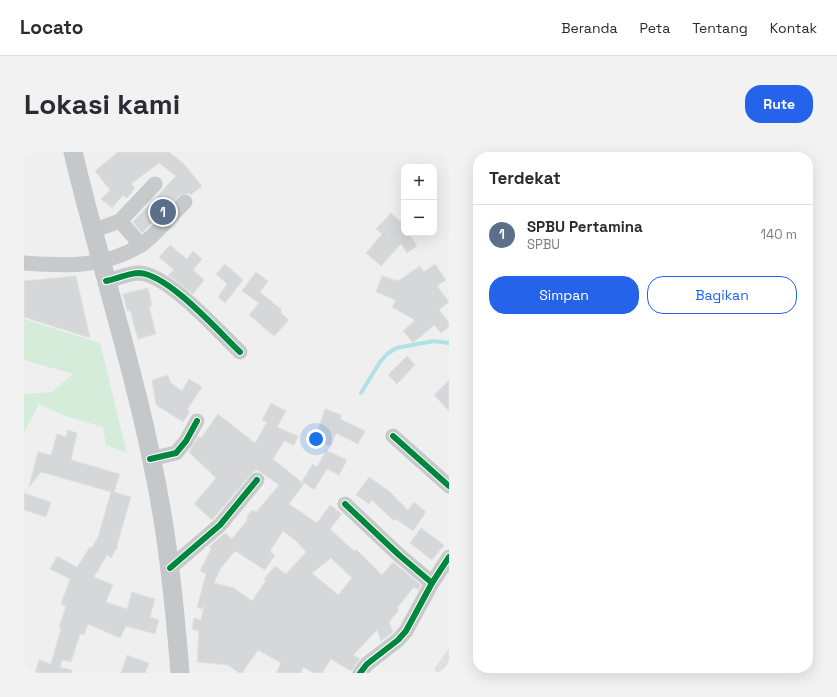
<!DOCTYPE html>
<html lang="id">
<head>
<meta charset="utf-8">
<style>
	:root { --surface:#fff; --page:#f2f2f3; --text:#2b2b33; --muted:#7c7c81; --line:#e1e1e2; --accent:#2563eb }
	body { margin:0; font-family:"Space Grotesk",sans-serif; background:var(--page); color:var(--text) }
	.controls { position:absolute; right:12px; top:12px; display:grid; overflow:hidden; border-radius:8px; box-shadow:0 4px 16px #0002 }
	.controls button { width:36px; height:36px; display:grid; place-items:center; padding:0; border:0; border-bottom:1px solid var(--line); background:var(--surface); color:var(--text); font:20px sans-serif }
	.you { position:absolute; left:292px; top:287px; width:14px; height:14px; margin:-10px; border:3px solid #fff; border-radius:50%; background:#1a73e8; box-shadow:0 0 0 6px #1a73e833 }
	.badge { display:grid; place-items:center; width:26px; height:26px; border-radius:50%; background:var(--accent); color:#fff; font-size:13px; font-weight:700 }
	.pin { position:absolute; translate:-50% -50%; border:2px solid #fff; box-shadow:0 1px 4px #0006 }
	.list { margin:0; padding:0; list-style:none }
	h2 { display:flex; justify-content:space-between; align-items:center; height:52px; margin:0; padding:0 16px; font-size:17px }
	h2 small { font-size:13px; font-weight:400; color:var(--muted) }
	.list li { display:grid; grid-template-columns:26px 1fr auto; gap:12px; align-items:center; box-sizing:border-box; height:60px; padding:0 16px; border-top:1px solid var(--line) }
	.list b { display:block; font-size:15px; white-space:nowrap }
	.list p { margin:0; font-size:13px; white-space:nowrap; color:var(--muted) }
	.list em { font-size:13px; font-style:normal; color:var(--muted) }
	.actions { display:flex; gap:8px; padding:12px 16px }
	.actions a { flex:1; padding:9px 0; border:1px solid var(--accent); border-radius:16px; text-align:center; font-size:14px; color:var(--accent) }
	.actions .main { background:var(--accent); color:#fff }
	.map { position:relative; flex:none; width:425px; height:521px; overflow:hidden; border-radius:16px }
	header { display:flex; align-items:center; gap:24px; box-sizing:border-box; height:56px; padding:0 20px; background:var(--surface); border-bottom:1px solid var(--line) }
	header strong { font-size:19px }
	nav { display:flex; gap:22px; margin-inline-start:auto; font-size:14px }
	.intro { display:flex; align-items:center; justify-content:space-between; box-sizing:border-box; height:96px; padding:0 24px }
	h1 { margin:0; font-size:28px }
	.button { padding:10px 18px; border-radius:16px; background:var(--accent); color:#fff; font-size:14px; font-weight:700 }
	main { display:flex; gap:24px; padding:0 24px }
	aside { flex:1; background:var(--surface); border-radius:16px; box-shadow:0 4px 16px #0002 }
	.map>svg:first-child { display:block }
	.education { fill:#e1e0e1 }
	.green { fill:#d6ecdb }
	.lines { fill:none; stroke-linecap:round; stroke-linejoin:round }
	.stream { stroke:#afe2e4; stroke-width:4 }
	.building { fill:#d5d7d8; stroke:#e0e1e1; fill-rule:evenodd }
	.minor { stroke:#c7caca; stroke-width:15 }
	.major { stroke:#c4c8ca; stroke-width:19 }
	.cycleway-casing { stroke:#fff; stroke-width:8 }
	.cycleway { stroke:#00873e; stroke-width:6 }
</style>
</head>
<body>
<header>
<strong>Locato</strong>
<nav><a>Beranda</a><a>Peta</a><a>Tentang</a><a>Kontak</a></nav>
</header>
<div class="intro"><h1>Lokasi kami</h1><a class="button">Rute</a></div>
<main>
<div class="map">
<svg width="425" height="521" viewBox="0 0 425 521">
	<rect width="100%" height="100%" fill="#efefef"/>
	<polygon class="education" points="425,496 425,521 413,521 410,517"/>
	<polygon class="green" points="0,167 76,191 103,301 82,293 79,275 41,264 15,252 0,281 0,242 28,240 49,222 0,208"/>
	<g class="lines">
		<polyline class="stream" points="337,241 356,210 363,202 372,196 410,189 425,191"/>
	</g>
	<g class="building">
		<polygon points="94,0 145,0 160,12 178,34 167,43 165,41 155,44 118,81 109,70 152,24 135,11 107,32 111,36 103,46 99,43 88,56 77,47 86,38 71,19"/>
		<polygon points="367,61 380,73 380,81 386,81 385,82 393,94 383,101 377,92 357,114 342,101 358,82 352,77"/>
		<polygon points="146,93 163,107 169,99 178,107 169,118 180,128 169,142 144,123 150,118 135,105"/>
		<polygon points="201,112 219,128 201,151 194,145 203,132 192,122"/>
		<polygon points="411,112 422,128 413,134 425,150 415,158 425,171 425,175 417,181 410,173 389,191 379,179 391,168 368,155 372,148 352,140 358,124 374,129 396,114 400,120"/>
		<polygon points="232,120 244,129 236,140 258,158 256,160 265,168 250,184 225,163 235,151 218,139"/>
		<polygon points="52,124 66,186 0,165 0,129"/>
		<polygon points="124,136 128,154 125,154 132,182 114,187 106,158 103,159 99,142"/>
		<polygon points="383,204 391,213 373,232 364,223"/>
		<polygon points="144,223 146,230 158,239 165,227 178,235 163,258 166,260 159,270 132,253 128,228"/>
		<polygon points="425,228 425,259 410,243"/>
		<path d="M247 251 262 259 253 275 274 284 270 293 260 289 249 307 280 332 265 352 293 371 306 353 318 362 306 377 330 399 332 397 358 423 369 410 397 433 394 438 390 435 373 456 375 458 365 470 369 480 368 481 357 489 353 478 329 503 336 507 327 519 307 507 298 521H289L279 515 277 521H252L257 511 234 498 218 521H215L204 513 173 510 175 479 168 477 170 466 177 468 180 453 178 457 173 455 182 422 176 419 187 397 185 395 201 381 208 387 224 367 222 366 228 358 232 360 255 333 238 321 233 318 229 320 188 368 170 352 192 326 165 300 175 284 177 286 194 262 231 291 243 270 238 268ZM259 379 272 389 282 400 262 422 251 414 240 427 242 428 228 449 210 436 190 431 197 416 211 399 241 418 251 403 246 399ZM307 406 328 426 314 443 288 421Z"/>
		<polygon points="301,257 318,263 316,267 341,279 334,292 312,281 307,294 291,288"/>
		<polygon points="44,278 53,281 47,308 96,322 90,340 107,345 93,393 94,394 87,406 83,403 70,425 89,433 82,450 103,457 108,440 131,447 126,465 135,468 131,482 102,474 96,486 64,472 60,483 56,482 47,510 38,508 36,515 48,518 48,521 11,521 15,508 27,512 37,476 35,475 42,454 37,452 46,427 26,417 33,404 53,415 66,395 68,396 74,385 87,340 17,320 5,335 14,300 27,303 33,282 42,285"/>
		<polygon points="302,298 323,308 315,323 303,317 290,338 278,329 289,312 293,315"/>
		<polygon points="345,325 365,339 384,358 390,350 402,360 389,379 372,367 370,369 348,348 345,352 332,343"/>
		<polygon points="0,341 27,350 22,365 0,358"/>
		<polygon points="397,376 420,393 408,408 386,391"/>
		<polygon points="103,503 125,511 121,521 97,521"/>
	</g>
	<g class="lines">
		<g class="minor">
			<polyline points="96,69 117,93"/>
			<polyline points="68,79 96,69 131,32"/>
			<path d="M0 111C41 114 80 116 117 93 131 84 148 62 161 50"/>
			<path d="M82 129C92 127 105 121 115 121 144 122 194 179 216 200"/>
			<polyline points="369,284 425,334"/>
			<polyline points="126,307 152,301 162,289 173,269"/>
			<polyline points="321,352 375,403 408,431"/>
			<polyline points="146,416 196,373 233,328"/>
			<polyline points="336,521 343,512 374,488 382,479 408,431 425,405"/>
		</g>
		<path class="major" d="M49 0C78 122 119 243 139 368 147 418 152 470 156 521"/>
		<defs>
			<g id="cycleway">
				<path d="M82 129C92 127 105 121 115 121 144 122 194 179 216 200"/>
				<polyline points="369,284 425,334"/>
				<polyline points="126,307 152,301 162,289 173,269"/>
				<polyline points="321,352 375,403 408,431"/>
				<polyline points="146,416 196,373 233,328"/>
				<polyline points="336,521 343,512 374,488 382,479 408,431 425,405"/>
			</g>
		</defs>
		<use href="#cycleway" class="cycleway-casing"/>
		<use href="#cycleway" class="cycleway"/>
	</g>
</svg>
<div class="controls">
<button>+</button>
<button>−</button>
</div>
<div class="you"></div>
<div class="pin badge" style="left:139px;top:60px;background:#5c6f8a">1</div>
</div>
<aside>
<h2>Terdekat<small></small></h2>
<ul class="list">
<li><span class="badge" style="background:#5c6f8a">1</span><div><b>SPBU Pertamina</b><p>SPBU</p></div><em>140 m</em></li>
</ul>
<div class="actions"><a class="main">Simpan</a><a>Bagikan</a></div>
</aside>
</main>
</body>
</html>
